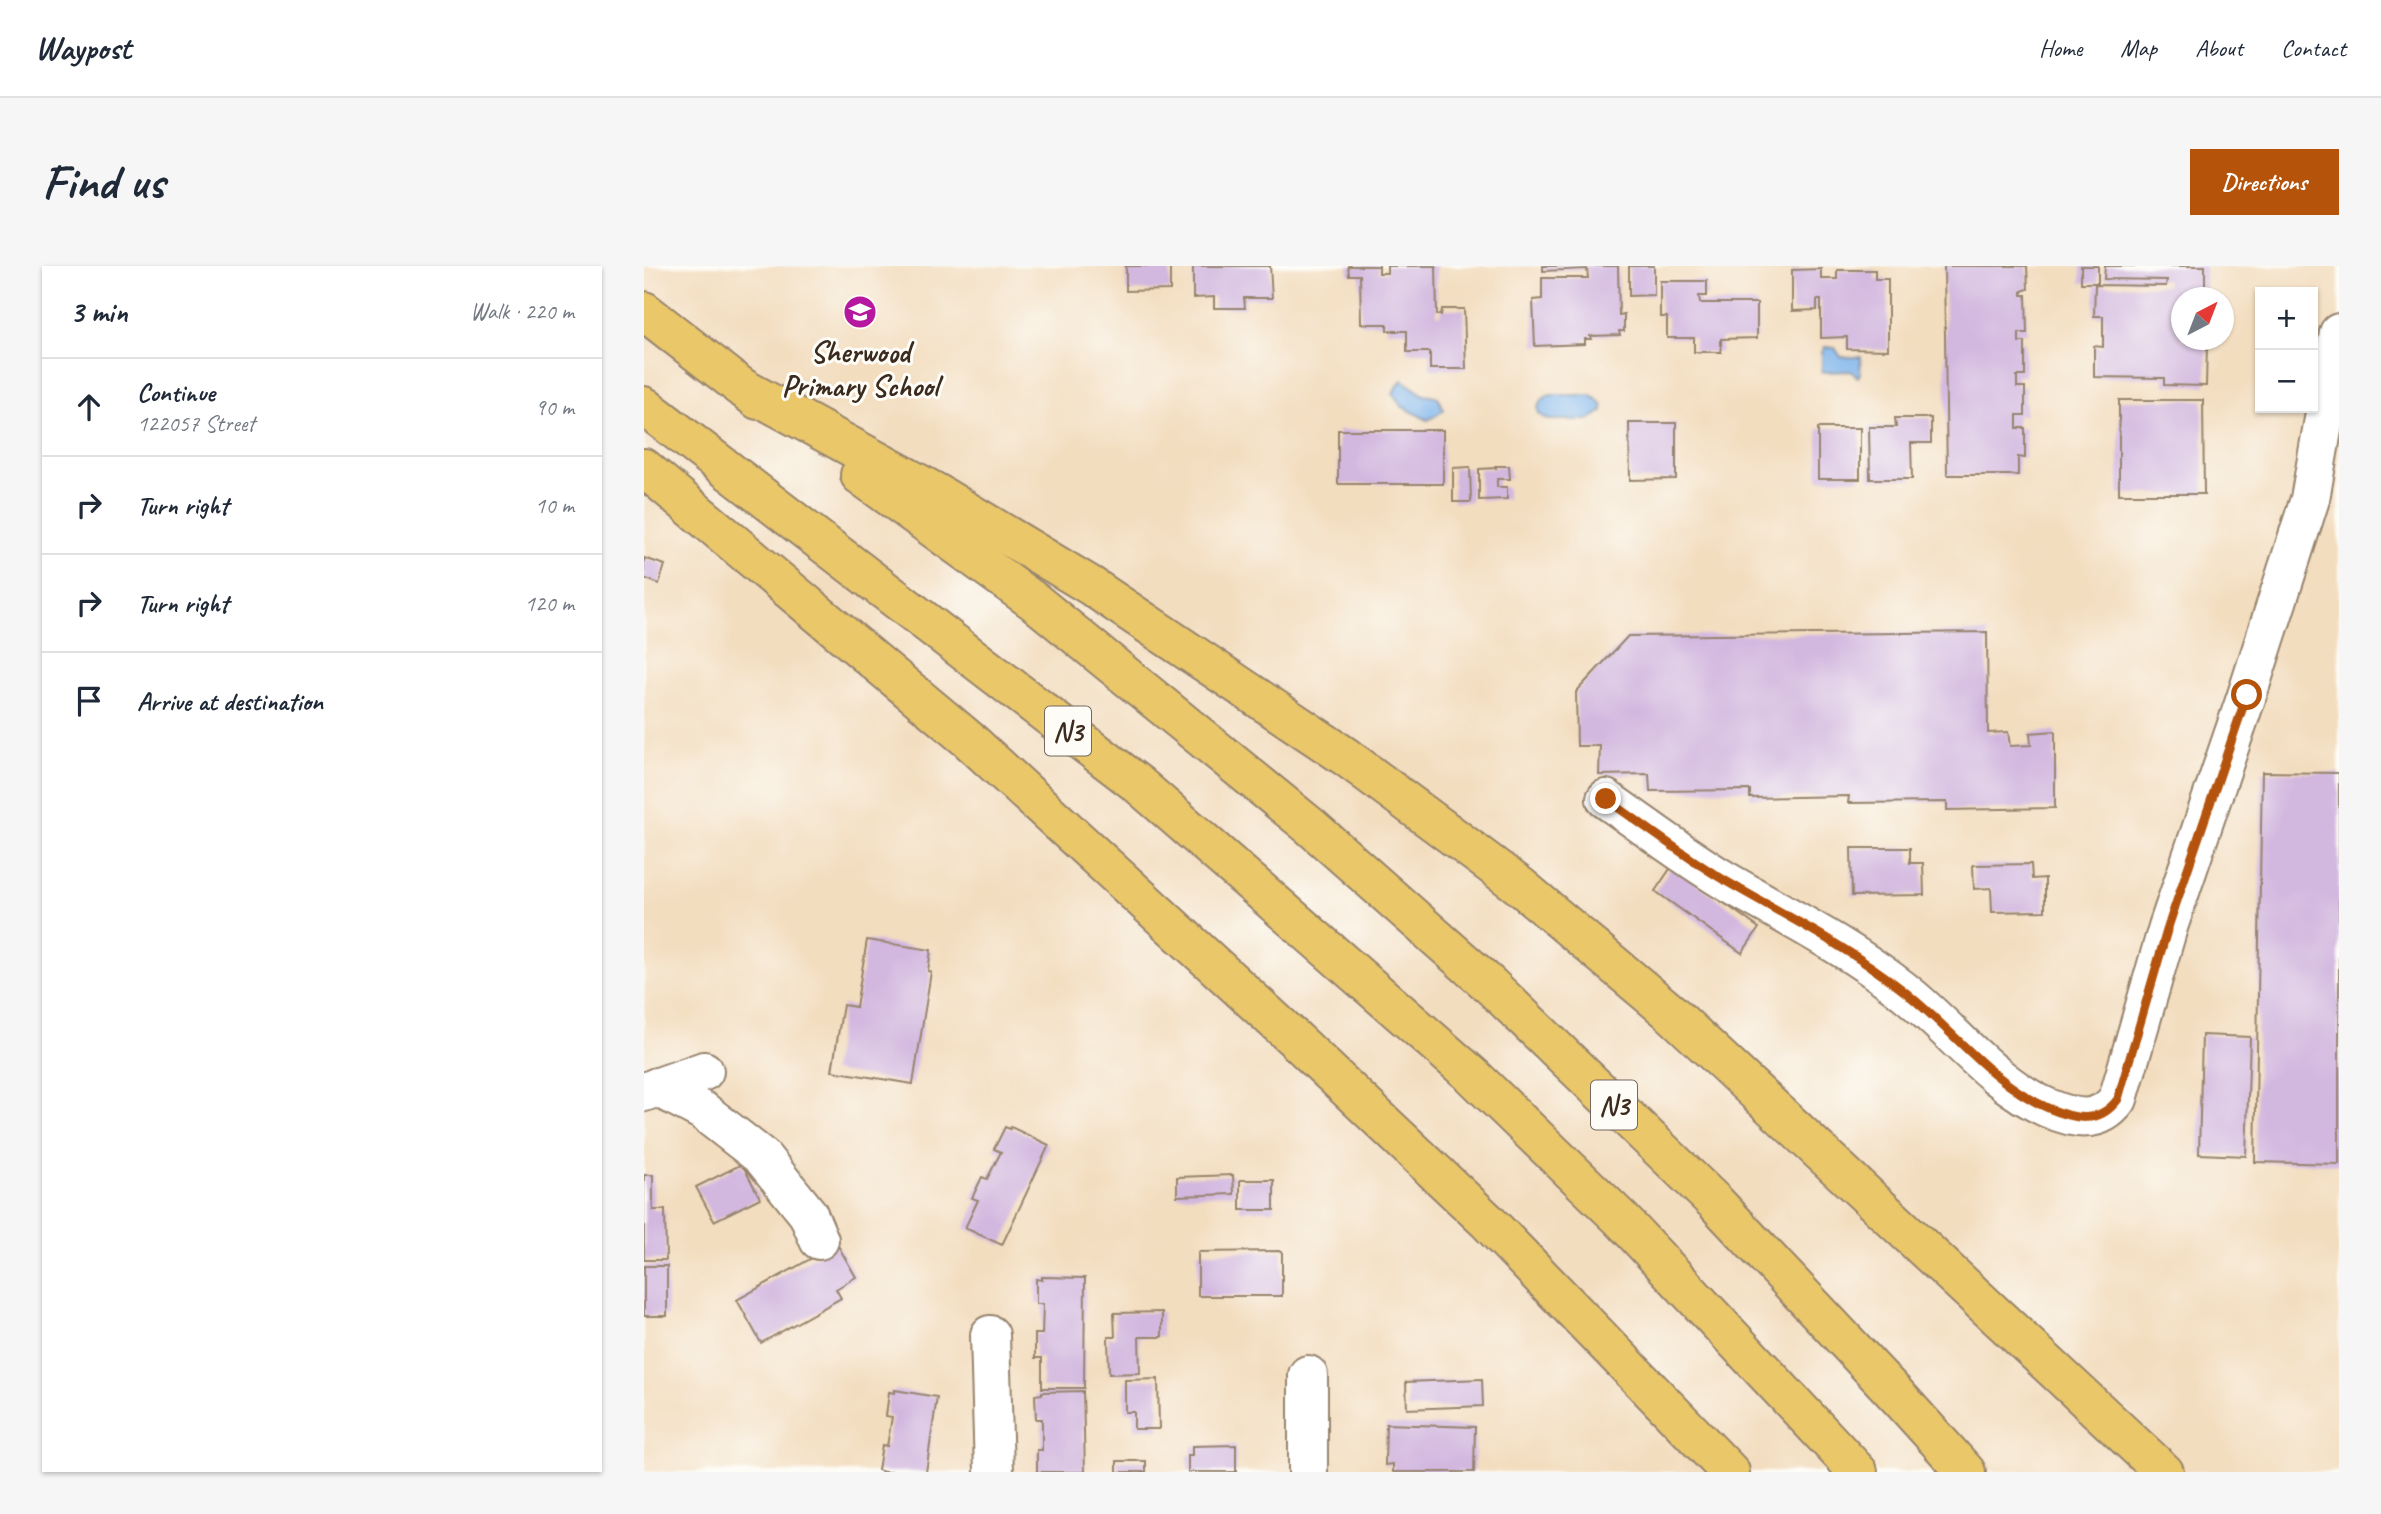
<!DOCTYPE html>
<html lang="en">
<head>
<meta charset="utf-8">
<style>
	:root { --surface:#fff; --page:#f6f6f7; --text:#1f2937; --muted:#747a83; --line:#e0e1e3; --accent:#b45309 }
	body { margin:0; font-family:Caveat,sans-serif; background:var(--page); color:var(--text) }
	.controls { position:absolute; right:21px; top:21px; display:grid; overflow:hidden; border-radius:0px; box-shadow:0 2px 5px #0004 }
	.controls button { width:63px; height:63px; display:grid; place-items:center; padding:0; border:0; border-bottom:2px solid var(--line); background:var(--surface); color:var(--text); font:35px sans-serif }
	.compass { position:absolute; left:1527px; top:21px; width:63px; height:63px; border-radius:50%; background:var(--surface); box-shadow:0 2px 5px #0004; rotate:42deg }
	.stop { position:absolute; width:21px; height:21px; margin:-16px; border:5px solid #b45309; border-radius:50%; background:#fff }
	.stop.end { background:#b45309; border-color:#fff; box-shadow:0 2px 7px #0008 }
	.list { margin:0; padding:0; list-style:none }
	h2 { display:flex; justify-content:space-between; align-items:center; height:91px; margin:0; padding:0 28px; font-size:30px }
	h2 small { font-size:23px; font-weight:400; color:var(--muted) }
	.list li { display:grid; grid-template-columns:46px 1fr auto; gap:21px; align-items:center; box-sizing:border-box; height:98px; padding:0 28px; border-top:2px solid var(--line) }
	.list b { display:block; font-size:26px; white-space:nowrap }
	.list p { margin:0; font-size:23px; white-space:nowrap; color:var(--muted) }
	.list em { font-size:23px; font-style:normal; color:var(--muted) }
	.icon { flex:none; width:38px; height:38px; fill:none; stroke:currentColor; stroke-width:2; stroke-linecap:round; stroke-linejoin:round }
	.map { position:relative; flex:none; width:1695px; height:1206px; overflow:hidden; border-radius:0px }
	header { display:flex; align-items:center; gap:42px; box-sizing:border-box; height:98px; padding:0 35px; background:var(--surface); border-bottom:2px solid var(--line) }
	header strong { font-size:33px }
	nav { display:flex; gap:38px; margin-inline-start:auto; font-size:24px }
	.intro { display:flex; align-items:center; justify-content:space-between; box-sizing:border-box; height:168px; padding:0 42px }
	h1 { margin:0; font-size:49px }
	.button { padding:18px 32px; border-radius:0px; background:var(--accent); color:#fff; font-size:24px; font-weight:700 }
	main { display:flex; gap:42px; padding:0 42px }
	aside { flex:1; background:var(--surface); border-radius:0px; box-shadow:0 2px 5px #0004 }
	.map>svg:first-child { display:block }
	.water { fill:#7bb3eb; stroke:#5b6e84; stroke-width:2 }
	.building { fill:#d2b7df }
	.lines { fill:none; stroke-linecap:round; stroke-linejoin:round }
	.minor-casing { stroke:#97846e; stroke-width:42 }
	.highway-casing { stroke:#97846e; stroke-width:42 }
	.minor { stroke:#fff; stroke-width:38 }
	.highway { stroke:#eac769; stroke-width:38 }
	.route { stroke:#b45309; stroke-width:9 }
	.labels { text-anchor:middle; stroke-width:6; stroke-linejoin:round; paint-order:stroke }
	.shield { fill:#fdfcf7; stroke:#75695f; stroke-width:2 }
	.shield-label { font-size:28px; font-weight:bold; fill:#3b2a1e }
	.poi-label { font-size:30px; font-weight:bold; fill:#3b2a1e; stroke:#fdfcf7 }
</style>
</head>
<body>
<header>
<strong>Waypost</strong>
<nav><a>Home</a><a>Map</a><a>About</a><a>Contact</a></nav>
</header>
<div class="intro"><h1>Find us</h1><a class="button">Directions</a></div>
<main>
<aside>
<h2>3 min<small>Walk · 220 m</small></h2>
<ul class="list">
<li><svg class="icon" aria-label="ahead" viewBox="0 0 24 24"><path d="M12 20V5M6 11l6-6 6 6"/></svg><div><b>Continue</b><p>122057 Street</p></div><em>90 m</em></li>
<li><svg class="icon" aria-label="right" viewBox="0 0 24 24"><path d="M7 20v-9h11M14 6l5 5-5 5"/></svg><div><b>Turn right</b></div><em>10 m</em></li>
<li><svg class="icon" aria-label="right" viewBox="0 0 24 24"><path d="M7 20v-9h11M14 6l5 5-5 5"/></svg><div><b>Turn right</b></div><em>120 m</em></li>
<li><svg class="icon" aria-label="arrive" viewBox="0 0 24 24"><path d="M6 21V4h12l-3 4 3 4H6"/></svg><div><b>Arrive at destination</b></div></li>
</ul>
</aside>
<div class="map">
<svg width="1695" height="1206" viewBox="0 0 1695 1206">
	<rect width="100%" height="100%" fill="#fdfcf7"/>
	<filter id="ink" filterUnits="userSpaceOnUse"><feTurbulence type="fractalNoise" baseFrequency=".0143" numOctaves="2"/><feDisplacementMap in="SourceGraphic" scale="14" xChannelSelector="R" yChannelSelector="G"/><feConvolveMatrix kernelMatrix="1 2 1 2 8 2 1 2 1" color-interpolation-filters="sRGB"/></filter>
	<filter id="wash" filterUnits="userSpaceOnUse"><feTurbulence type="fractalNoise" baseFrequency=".00686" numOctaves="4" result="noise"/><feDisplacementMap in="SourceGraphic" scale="28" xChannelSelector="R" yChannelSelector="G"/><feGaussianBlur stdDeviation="1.57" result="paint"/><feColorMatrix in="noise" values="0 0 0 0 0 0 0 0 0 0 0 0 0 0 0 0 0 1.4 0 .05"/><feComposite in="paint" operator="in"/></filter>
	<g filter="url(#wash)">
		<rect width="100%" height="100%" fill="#f3ddbf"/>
		<g class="water">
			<polygon points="1181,81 1191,82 1197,91 1217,91 1216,108 1214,111 1207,105 1178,106 1178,87"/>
			<polygon points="758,114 780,129 794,131 800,144 784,154 757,140 749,127"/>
			<polygon points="905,129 947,129 958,138 959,145 945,154 905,154 895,148 894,142 898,134"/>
		</g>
		<g id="blocks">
			<g class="building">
				<polygon points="482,0 526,0 526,24 482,25"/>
				<polygon points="549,0 626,0 628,32 600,32 601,42 570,42 570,31 549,32"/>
				<polygon points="704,0 735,0 735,7 743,7 743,0 792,0 793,49 797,49 798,43 820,43 822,103 786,103 786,86 763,86 763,65 743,65 743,58 717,58 716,9 705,9"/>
				<polygon points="899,0 974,0 975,49 980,48 980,65 975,65 976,69 946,70 947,73 941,73 941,78 891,80 889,34 898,33 898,12 944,12 943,3 899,5"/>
				<polygon points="985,0 1010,0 1010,29 985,30"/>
				<polygon points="1300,0 1383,0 1384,23 1378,25 1378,29 1382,29 1383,67 1375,67 1375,76 1381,76 1381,110 1373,110 1373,121 1381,121 1381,149 1373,149 1373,162 1381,162 1381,192 1374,191 1374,209 1303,209"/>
				<rect x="1437" y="0" width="17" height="17"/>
				<polygon points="1461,0 1561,0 1561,32 1538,32 1538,74 1553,74 1553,79 1563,79 1562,120 1520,119 1520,112 1450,111 1450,80 1459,81 1459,50 1450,50 1451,19 1522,20 1523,14 1460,13"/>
				<polygon points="1177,3 1177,13 1193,13 1193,4 1231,4 1231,13 1244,13 1244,84 1203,83 1203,71 1177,72 1177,34 1173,34 1173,44 1148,45 1148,4"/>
				<polygon points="1016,15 1063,15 1063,30 1055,30 1056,37 1113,37 1113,72 1077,73 1077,86 1050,86 1050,72 1023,72 1023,51 1016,51"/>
				<polygon points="1475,134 1559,134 1560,228 1475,228"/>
				<polygon points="1251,152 1287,152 1287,177 1267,177 1268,213 1226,213 1225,161 1252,161"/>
				<polygon points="985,157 1032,157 1032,213 986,214"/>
				<rect x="1174" y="162" width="42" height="51"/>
				<rect x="694" y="164" width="105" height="54"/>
				<polygon points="851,200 865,200 866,213 853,213 853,221 863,221 863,233 835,234 835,203 852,202"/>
				<polygon points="826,201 827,236 809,236 809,202"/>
				<polygon points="0,292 21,299 15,318 0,312"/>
				<polygon points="1343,366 1344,467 1364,466 1366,480 1387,479 1386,467 1411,465 1411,542 1303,544 1303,536 1204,537 1205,530 1106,532 1106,524 1006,525 1005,508 955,509 956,480 933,480 932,426 984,370"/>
				<polygon points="1618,506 1695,507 1695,898 1611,896"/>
				<polygon points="1207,582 1266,582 1266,597 1279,597 1280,629 1208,630"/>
				<polygon points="1387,598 1388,613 1401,612 1401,645 1348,646 1347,622 1330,623 1329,599"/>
				<polygon points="1028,600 1115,662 1098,687 1011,625"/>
				<polygon points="223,674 287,684 284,705 287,706 269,818 188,805 199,739 212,741"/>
				<polygon points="1558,769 1606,771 1602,890 1555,888"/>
				<polygon points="361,861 366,863 367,861 405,879 358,979 321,962 334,934 328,932 338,911 343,913 357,886 350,883"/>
				<polygon points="98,898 116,932 70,955 52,921"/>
				<polygon points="0,909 9,909 9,944 21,944 22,994 0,994"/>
				<polygon points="589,909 590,928 533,930 533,911"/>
				<rect x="596" y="914" width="34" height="30"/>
				<polygon points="193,978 212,1011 192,1023 197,1032 117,1077 93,1034"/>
				<polygon points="638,985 638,1030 554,1030 554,986"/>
				<rect x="0" y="1000" width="23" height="50"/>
				<polygon points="398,1011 441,1012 440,1122 398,1122 398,1092 391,1092 391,1068 398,1068 399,1038 392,1038 392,1013 398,1014"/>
				<polygon points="518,1046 518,1071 495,1071 496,1107 465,1108 464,1071 471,1071 470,1047"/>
				<polygon points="514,1113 515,1163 490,1163 490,1146 481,1146 481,1114"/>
				<polygon points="838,1113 839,1140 763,1143 762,1116"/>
				<polygon points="251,1124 293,1131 282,1206 240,1206 234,1204 238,1179 243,1180 248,1151 242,1150 245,1126 251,1127"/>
				<polygon points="439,1125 441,1206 393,1206 393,1184 398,1184 398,1153 392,1153 391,1129 398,1128 398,1126"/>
				<polygon points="742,1158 831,1161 830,1206 749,1206 749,1198 741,1199"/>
				<polygon points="592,1179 592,1206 544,1206 544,1189 548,1189 548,1180"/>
				<rect x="473" y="1195" width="29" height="11"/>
			</g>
		</g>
	</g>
	<g filter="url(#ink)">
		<use href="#blocks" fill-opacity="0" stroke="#97846e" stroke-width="2"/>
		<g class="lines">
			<defs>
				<g id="minor">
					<path d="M962 533C1001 560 1040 590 1080 614 1140 649 1201 679 1256 722 1306 760 1345 816 1404 842 1430 853 1455 859 1474 833L1524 661 1603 429 1666 233 1695 67"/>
					<polyline points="13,821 59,845 118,891 164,948 175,974"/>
					<polyline points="0,826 60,805"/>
					<polyline points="346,1069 350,1206"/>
					<polyline points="664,1109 664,1206"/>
				</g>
				<g id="highway">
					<polyline points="0,45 114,134"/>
					<polyline points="95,120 294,228 447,320 702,491 876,620 1027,747 1520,1206"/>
					<polyline points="0,140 495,519 830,811 978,954 1214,1206"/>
					<polyline points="0,202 325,474 655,777 843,955 1086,1206"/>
					<polyline points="216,209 391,336 666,560 847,720 1072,937 1258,1135 1322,1206"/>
				</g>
			</defs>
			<use href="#minor" class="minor-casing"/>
			<use href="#highway" class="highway-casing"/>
			<use href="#minor" class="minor"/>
			<use href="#highway" class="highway"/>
		</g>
	</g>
	<g class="lines" filter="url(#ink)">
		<path class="route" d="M962 533C1001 560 1040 590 1080 614 1140 649 1201 679 1256 722 1306 760 1345 816 1404 842 1430 853 1455 859 1474 833L1524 661 1603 429"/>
	</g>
	<defs>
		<symbol id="school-disc" viewBox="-11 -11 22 22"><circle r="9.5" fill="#b5179e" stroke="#fdfcf7"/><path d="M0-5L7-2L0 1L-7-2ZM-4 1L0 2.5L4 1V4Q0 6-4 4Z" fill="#fff"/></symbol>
	</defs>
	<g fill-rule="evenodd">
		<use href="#school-disc" x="197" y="27" width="38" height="38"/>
	</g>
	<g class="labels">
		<g class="shield">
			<rect x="401" y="440.5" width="46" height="49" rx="5"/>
			<rect x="947" y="814.5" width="46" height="49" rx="5"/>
		</g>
		<g class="shield-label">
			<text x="424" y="475">N3</text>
			<text x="970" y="849">N3</text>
		</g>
		<g class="poi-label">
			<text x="216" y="96">Sherwood<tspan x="216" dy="34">Primary School</tspan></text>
		</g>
	</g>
</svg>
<div class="controls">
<button>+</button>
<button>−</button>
</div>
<svg class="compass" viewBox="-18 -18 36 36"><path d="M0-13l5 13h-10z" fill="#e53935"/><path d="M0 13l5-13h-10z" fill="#747a83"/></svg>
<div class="stop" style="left:1603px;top:429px"></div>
<div class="stop end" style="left:962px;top:533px"></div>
</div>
</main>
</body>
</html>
